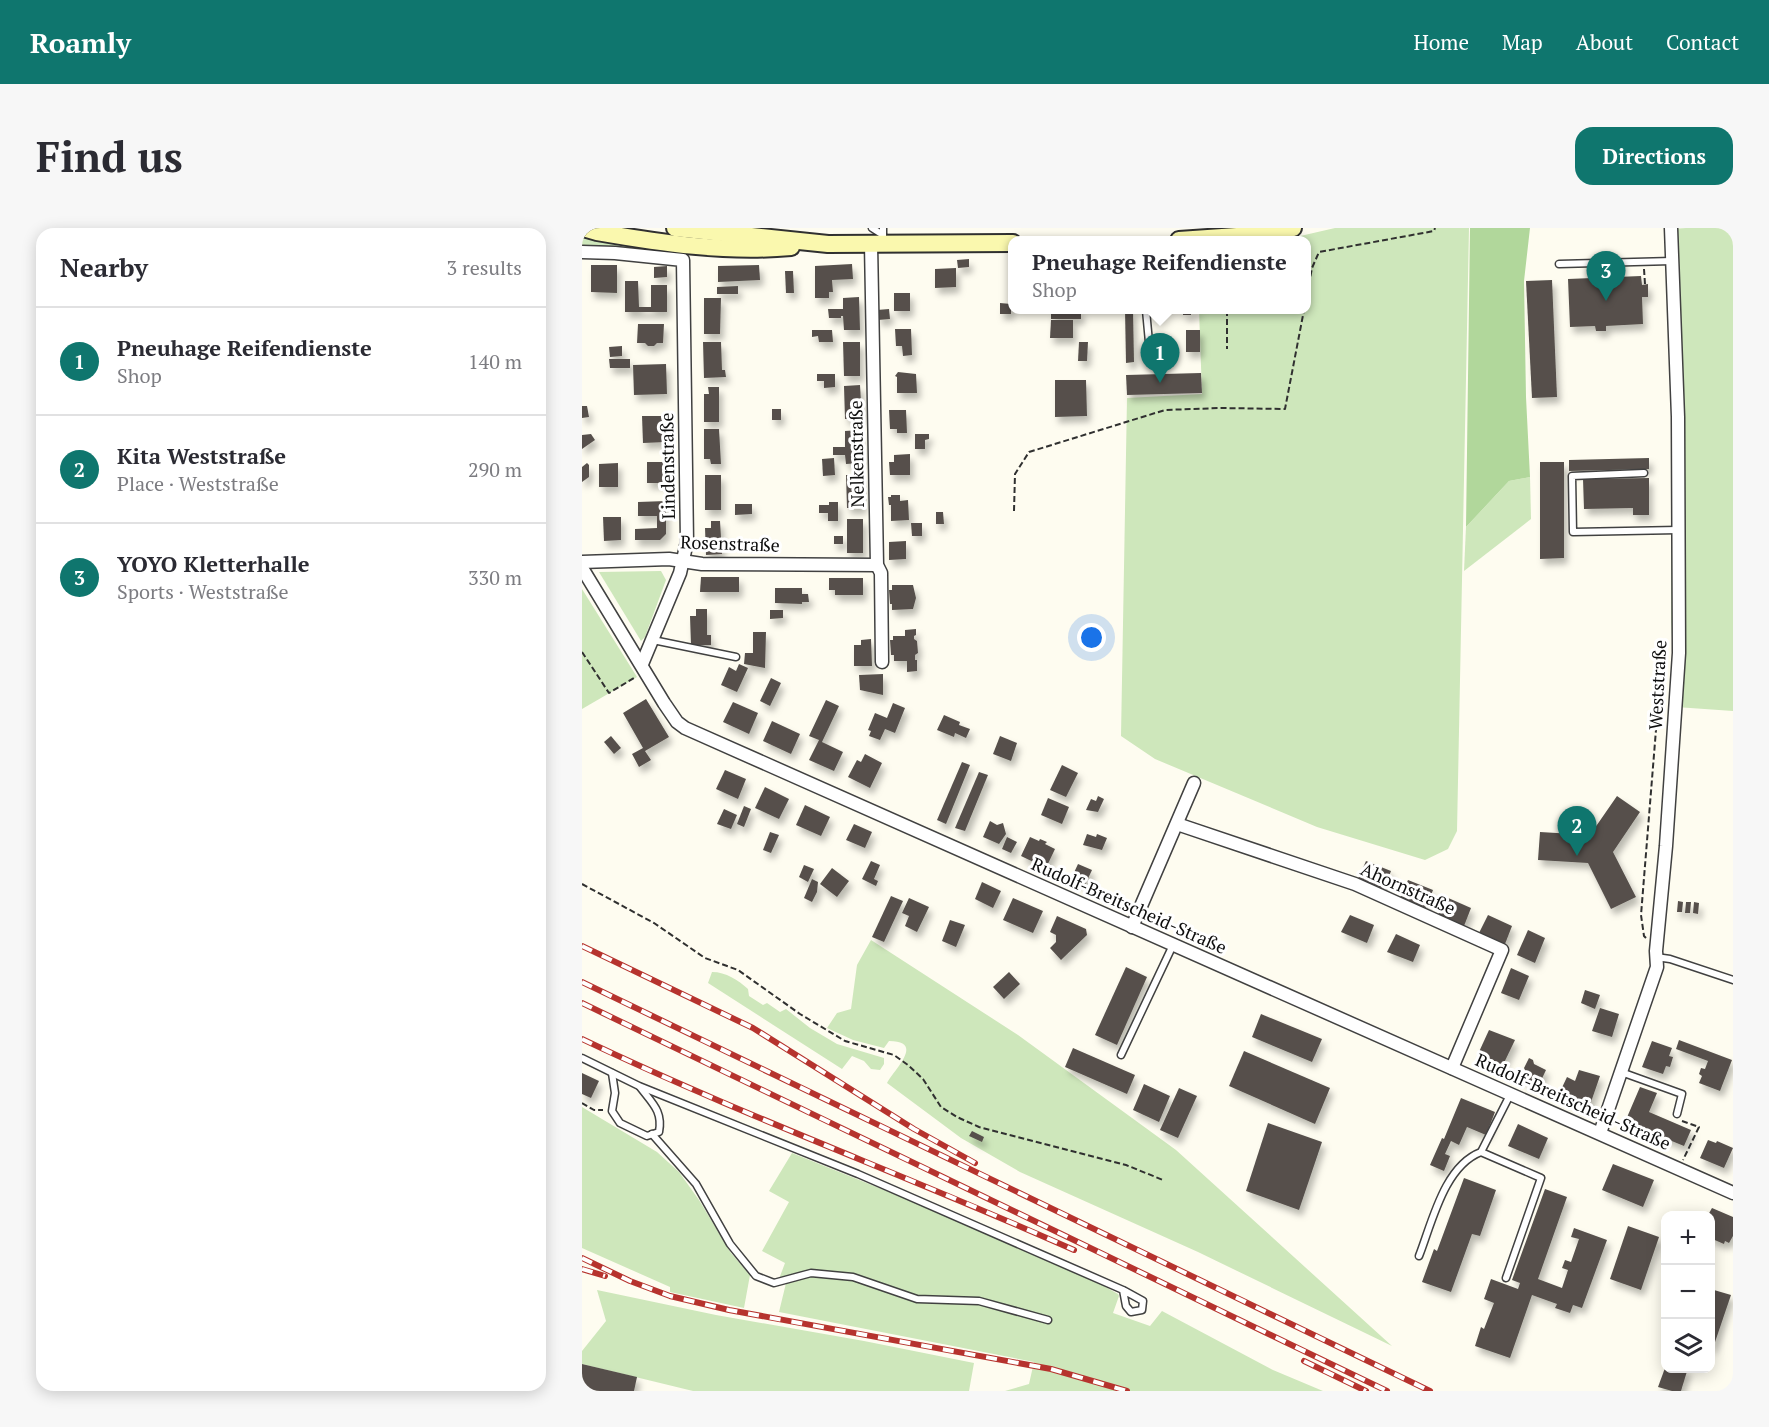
<!DOCTYPE html>
<html lang="en">
<head>
<meta charset="utf-8">
<style>
	:root { --surface:#fff; --page:#f7f7f7; --text:#2b2b33; --muted:#7c7c81; --line:#e1e1e2; --accent:#0f766e }
	body { margin:0; font-family:"PT Serif",serif; background:var(--page); color:var(--text) }
	.controls { position:absolute; right:18px; bottom:18px; display:grid; overflow:hidden; border-radius:12px; box-shadow:0 3px 15px #0003 }
	.controls button { width:54px; height:54px; display:grid; place-items:center; padding:0; border:0; border-bottom:2px solid var(--line); background:var(--surface); color:var(--text); font:30px sans-serif }
	.you { position:absolute; left:510px; top:410px; width:21px; height:21px; margin:-15px; border:4px solid #fff; border-radius:50%; background:#1a73e8; box-shadow:0 0 0 9px #1a73e833 }
	.badge { display:grid; place-items:center; width:39px; height:39px; border-radius:50%; background:var(--accent); color:#fff; font-size:20px; font-weight:700 }
	.pin { position:absolute; translate:-50% -50px; filter:drop-shadow(0 2px 3px #0008) }
	.pin::after { content:''; position:absolute; top:32px; width:21px; height:18px; background:inherit; clip-path:polygon(0 0,100% 0,50% 100%) }
	.popup { position:absolute; left:426px; top:8px; width:303px; height:78px; box-sizing:border-box; display:grid; place-content:center; border-radius:12px; background:var(--surface); filter:drop-shadow(0 2px 4px #0005); font-size:20px; white-space:nowrap; color:var(--muted) }
	.popup b { font-size:22px; color:var(--text) }
	.popup::after { content:''; position:absolute; left:50%; top:100%; margin-left:-12px; border:12px solid transparent; border-top-color:var(--surface) }
	.list { margin:0; padding:0; list-style:none }
	h2 { display:flex; justify-content:space-between; align-items:center; height:78px; margin:0; padding:0 24px; font-size:26px }
	h2 small { font-size:20px; font-weight:400; color:var(--muted) }
	.list li { display:grid; grid-template-columns:39px 1fr auto; gap:18px; align-items:center; box-sizing:border-box; height:108px; padding:0 24px; border-top:2px solid var(--line) }
	.list b { display:block; font-size:22px; white-space:nowrap }
	.list p { margin:0; font-size:20px; white-space:nowrap; color:var(--muted) }
	.list em { font-size:20px; font-style:normal; color:var(--muted) }
	.icon { flex:none; width:33px; height:33px; fill:none; stroke:currentColor; stroke-width:2; stroke-linecap:round; stroke-linejoin:round }
	.map { position:relative; flex:none; width:1151px; height:1163px; overflow:hidden; border-radius:18px }
	header { display:flex; align-items:center; gap:36px; box-sizing:border-box; height:84px; padding:0 30px; background:var(--accent); color:#fff }
	header strong { font-size:28px }
	nav { display:flex; gap:33px; margin-inline-start:auto; font-size:21px }
	.intro { display:flex; align-items:center; justify-content:space-between; box-sizing:border-box; height:144px; padding:0 36px }
	h1 { margin:0; font-size:42px }
	.button { padding:15px 27px; border-radius:18px; background:var(--accent); color:#fff; font-size:21px; font-weight:700 }
	main { display:flex; gap:36px; padding:0 36px }
	aside { flex:1; background:var(--surface); border-radius:18px; box-shadow:0 3px 15px #0003 }
	.map>svg:first-child { display:block }
	.green { fill:#cee7bb }
	.forest { fill:#b1d79b }
	.building { fill:#56504b; filter:url(#shadow) }
	.lines { fill:none; stroke-linecap:round; stroke-linejoin:round }
	.lane-casing { stroke:#414141; stroke-width:9 }
	.street-casing { stroke:#414141; stroke-width:15 }
	.secondary-casing { stroke:#303030; stroke-width:20 }
	.path { stroke:#303030; stroke-width:2; stroke-dasharray:6 3; stroke-linecap:butt }
	.lane { stroke:#fff; stroke-width:6 }
	.street { stroke:#fff; stroke-width:12 }
	.secondary { stroke:#faf8ae; stroke-width:16 }
	.rail-casing { stroke:#b6332e; stroke-width:6 }
	.rail { stroke:#fff; stroke-width:4; stroke-dasharray:11; stroke-linecap:butt }
	.labels { text-anchor:middle; stroke-width:6; stroke-linejoin:round; paint-order:stroke }
	.street-label { font-size:18px; fill:#0e0e0e; stroke:#fff }
</style>
</head>
<body>
<header>
<strong>Roamly</strong>
<nav><a>Home</a><a>Map</a><a>About</a><a>Contact</a></nav>
</header>
<div class="intro"><h1>Find us</h1><a class="button">Directions</a></div>
<main>
<aside>
<h2>Nearby<small>3 results</small></h2>
<ul class="list">
<li><span class="badge">1</span><div><b>Pneuhage Reifendienste</b><p>Shop</p></div><em>140 m</em></li>
<li><span class="badge">2</span><div><b>Kita Weststraße</b><p>Place · Weststraße</p></div><em>290 m</em></li>
<li><span class="badge">3</span><div><b>YOYO Kletterhalle</b><p>Sports · Weststraße</p></div><em>330 m</em></li>
</ul>
</aside>
<div class="map">
<svg width="1151" height="1163" viewBox="0 0 1151 1163">
	<defs>
		<filter id="shadow"><feDropShadow dx="3.5" dy="6" stdDeviation="3" flood-color="#0004"/></filter>
	</defs>
	<rect width="100%" height="100%" fill="#fefcf0"/>
	<g class="green">
		<polygon points="753,0 887,0 875,603 866,621 843,632 735,599 573,531 539,508 545,170 620,166 617,82 725,82 725,12 701,12"/>
		<polygon points="1104,0 1151,0 1151,483 1094,479 1089,394 1089,1"/>
		<polygon points="0,7 105,22 101,26 0,18"/>
		<polygon points="948,249 949,291 882,343 884,299 927,253"/>
		<polygon points="79,343 84,352 63,409 59,413 17,344"/>
		<polygon points="0,361 55,449 0,481"/>
		<path d="M289 712 436 807 594 922 810 1118 616 1024 438 944 379 910 305 855C313 841 343 813 307 813L302 820 271 812 245 800 255 785 269 781 275 737Z"/>
		<path d="M130 744C144 744 156 752 166 761L167 768 181 777 185 775 198 784 204 781 228 800 255 816 302 830V836L298 842 289 841 282 833 270 828 260 841 126 755Z"/>
		<polygon points="0,879 75,924 97,944 117,972 149,1025 168,1047 162,1080 88,1064 88,1059 0,1020"/>
		<polygon points="210,925 377,992 508,1050 536,1066 537,1068 531,1085 568,1098 580,1083 691,1142 741,1163 423,1163 447,1156 452,1134 197,1084 205,1051 197,1051 203,1035 180,1023 207,974 187,963"/>
		<polygon points="15,1062 134,1087 282,1113 392,1135 387,1163 111,1163 0,1136 0,1123 24,1093"/>
	</g>
	<polygon class="forest" points="888,0 948,0 942,53 944,169 948,249 927,253 884,299"/>
	<g class="building">
		<polygon points="387,31 387,39 376,40 375,32"/>
		<polygon points="270,36 271,51 250,52 251,64 247,64 247,70 233,70 233,38"/>
		<polygon points="9,37 35,37 35,65 9,64"/>
		<polygon points="177,37 178,52 136,54 136,38"/>
		<polygon points="85,38 85,49 72,50 72,39"/>
		<polygon points="374,40 374,59 353,60 353,41"/>
		<polygon points="203,43 211,43 212,65 204,65"/>
		<polygon points="1059,48 1060,57 1066,56 1066,69 1060,69 1061,96 1024,98 1024,103 1014,103 1013,98 988,99 986,51"/>
		<polygon points="970,52 975,169 950,170 944,53"/>
		<polygon points="43,53 56,53 57,79 69,79 69,57 85,57 85,84 43,84"/>
		<polygon points="156,58 156,66 135,66 135,59"/>
		<rect x="312" y="65" width="16" height="18"/>
		<polygon points="277,69 278,102 262,102 261,88 259,88 259,90 247,90 246,81 261,81 261,70"/>
		<polygon points="122,70 139,70 138,106 122,106"/>
		<polygon points="418,75 429,76 429,86 418,86"/>
		<polygon points="307,81 308,91 296,92 295,82"/>
		<rect x="469" y="82" width="30" height="9"/>
		<polygon points="543,82 551,82 552,134 544,135"/>
		<polygon points="601,82 617,82 617,85 609,85 609,87 601,87"/>
		<polygon points="469,92 491,92 491,110 468,110"/>
		<polygon points="56,96 82,96 81,115 75,115 72,118 66,118 63,115 55,115"/>
		<polygon points="313,101 329,101 330,127 321,128 320,118 314,118"/>
		<polygon points="230,102 250,102 251,114 237,114 236,108 230,109"/>
		<rect x="604" y="102" width="14" height="22"/>
		<polygon points="121,114 139,114 140,142 143,142 144,149 122,150"/>
		<polygon points="261,114 278,114 278,148 262,148"/>
		<polygon points="497,114 506,114 505,133 496,133"/>
		<polygon points="40,118 40,128 28,129 27,119"/>
		<polygon points="27,131 48,131 48,140 28,140"/>
		<polygon points="84,136 85,166 52,167 51,137"/>
		<polygon points="316,144 334,146 335,165 315,165 315,149 313,148"/>
		<polygon points="619,145 620,165 545,167 544,147"/>
		<polygon points="235,146 253,146 253,159 242,160 242,153 235,153"/>
		<polygon points="473,152 504,152 505,188 473,189"/>
		<polygon points="278,157 280,191 263,191 262,158"/>
		<polygon points="126,159 137,159 137,194 122,194 122,166 127,166"/>
		<polygon points="0,178 5,178 7,189 0,190"/>
		<rect x="190" y="181" width="9" height="11"/>
		<polygon points="307,182 324,182 325,205 315,205 315,201 308,201"/>
		<polygon points="60,188 84,188 84,214 61,215"/>
		<polygon points="122,201 137,201 139,236 129,236 128,231 122,231"/>
		<polygon points="278,202 279,235 264,236 263,227 251,227 251,219 263,219 263,203"/>
		<polygon points="9,206 13,212 0,221 0,207"/>
		<polygon points="333,206 347,206 347,211 343,212 343,221 333,221"/>
		<polygon points="328,226 328,247 308,247 307,234 312,234 312,227"/>
		<polygon points="252,230 253,247 241,248 240,231"/>
		<polygon points="1067,230 1067,241 987,243 987,232"/>
		<rect x="65" y="234" width="17" height="21"/>
		<polygon points="958,234 982,234 982,330 958,331"/>
		<polygon points="5,235 7,237 7,249 0,254 0,239"/>
		<polygon points="36,235 36,259 17,259 17,236"/>
		<rect x="123" y="247" width="16" height="35"/>
		<polygon points="264,247 280,247 281,280 265,280"/>
		<polygon points="1067,250 1067,287 1051,287 1051,280 1002,281 1001,251"/>
		<polygon points="309,267 318,267 318,273 326,272 327,292 309,293 309,277 307,277 306,269 309,269"/>
		<polygon points="84,273 84,306 78,312 53,312 53,301 75,300 75,288 56,288 56,274"/>
		<polygon points="247,274 256,274 256,293 246,293 246,285 237,285 237,277 247,277"/>
		<polygon points="153,276 170,276 170,286 153,287"/>
		<polygon points="354,284 361,284 362,296 354,296"/>
		<polygon points="21,289 39,289 39,312 22,313"/>
		<rect x="265" y="291" width="16" height="34"/>
		<polygon points="129,293 138,293 140,326 124,327 123,300 129,300"/>
		<polygon points="329,295 340,295 340,308 330,308"/>
		<rect x="252" y="308" width="9" height="8"/>
		<polygon points="324,313 324,331 307,332 307,314"/>
		<polygon points="119,349 157,349 157,364 118,364"/>
		<polygon points="247,350 281,350 281,367 253,367 253,362 247,362"/>
		<polygon points="310,357 331,357 334,370 331,381 310,382 310,376 308,376 307,362 310,362"/>
		<polygon points="193,360 220,360 220,366 226,366 227,374 220,374 220,376 193,375"/>
		<polygon points="114,381 125,381 125,407 129,407 129,417 109,417 108,388 114,388"/>
		<polygon points="188,382 201,382 201,390 188,391"/>
		<polygon points="334,401 334,407 332,408 332,411 335,413 336,425 333,427 333,432 335,432 335,443 325,444 325,433 312,433 312,427 309,427 308,412 311,412 311,408 323,408 323,402"/>
		<polygon points="171,404 184,404 183,440 162,436 163,425 171,425"/>
		<polygon points="289,411 290,438 272,438 272,417 279,417 279,412"/>
		<polygon points="157,436 166,440 155,464 139,457 147,439 154,443"/>
		<polygon points="301,446 301,467 278,462 277,447"/>
		<polygon points="189,450 199,455 188,478 178,473"/>
		<polygon points="64,471 87,509 63,523 69,532 57,539 50,526 61,520 41,485"/>
		<polygon points="244,472 257,478 240,514 261,524 252,543 227,532 237,512 227,508"/>
		<polygon points="151,474 176,485 167,506 141,494"/>
		<polygon points="311,475 323,480 313,505 303,501 298,512 287,508 289,503 286,502 293,485 305,490"/>
		<polygon points="362,487 378,494 377,497 388,501 384,510 373,505 372,509 355,502"/>
		<polygon points="190,493 218,506 209,526 181,513"/>
		<polygon points="29,508 39,520 32,526 22,514"/>
		<polygon points="418,508 435,515 429,533 411,526"/>
		<polygon points="283,526 300,535 288,560 266,549 275,532 279,534"/>
		<polygon points="380,534 388,537 364,596 355,592"/>
		<polygon points="480,537 496,545 484,569 468,562"/>
		<polygon points="143,542 164,551 156,571 134,561"/>
		<polygon points="397,544 406,547 383,603 373,600"/>
		<polygon points="183,559 207,571 197,591 173,580"/>
		<polygon points="516,568 522,571 516,584 504,582 509,571 514,573"/>
		<polygon points="1035,568 1058,584 1031,624 1054,669 1029,681 1006,635 956,632 958,604 1008,607"/>
		<polygon points="466,570 487,579 480,596 459,587"/>
		<polygon points="223,577 248,589 239,608 214,597"/>
		<polygon points="162,578 169,581 162,599 155,596"/>
		<polygon points="142,581 155,587 149,601 135,596"/>
		<polygon points="408,593 415,597 421,595 424,606 417,616 401,609"/>
		<polygon points="272,596 290,604 283,620 264,612"/>
		<polygon points="188,604 197,607 189,625 181,622"/>
		<polygon points="505,606 514,609 515,606 525,610 520,622 501,617"/>
		<polygon points="425,609 435,614 429,625 420,621"/>
		<polygon points="448,609 457,613 458,611 465,614 463,616 473,621 464,640 439,628"/>
		<polygon points="289,633 298,637 292,651 296,653 294,658 280,651"/>
		<polygon points="784,633 809,643 802,661 776,651"/>
		<polygon points="496,636 510,642 503,657 489,651"/>
		<polygon points="222,637 232,641 226,654 217,649"/>
		<polygon points="250,640 267,653 255,669 238,656"/>
		<polygon points="230,651 236,654 235,664 230,674 222,670"/>
		<polygon points="826,652 851,662 844,680 818,670"/>
		<polygon points="400,654 419,663 411,680 393,671"/>
		<polygon points="309,668 321,673 302,714 290,709"/>
		<polygon points="864,669 889,680 882,698 856,687"/>
		<polygon points="327,670 347,679 335,704 323,698 327,688 320,685"/>
		<polygon points="431,670 461,683 451,705 421,692"/>
		<polygon points="1096,673 1101,674 1100,684 1095,684"/>
		<polygon points="1104,674 1109,674 1108,685 1103,685"/>
		<polygon points="1112,674 1117,675 1116,686 1111,685"/>
		<polygon points="768,687 792,697 785,715 759,704"/>
		<polygon points="906,687 930,698 923,716 897,705"/>
		<polygon points="475,688 504,701 505,707 479,732 468,720 474,714 474,707 468,704"/>
		<polygon points="368,692 383,697 374,719 360,713"/>
		<polygon points="946,702 963,710 953,735 935,727"/>
		<polygon points="814,706 838,717 831,734 805,724"/>
		<polygon points="544,739 565,749 535,817 513,807"/>
		<polygon points="929,740 947,748 937,772 919,765"/>
		<polygon points="427,744 438,756 422,771 411,759"/>
		<polygon points="1003,762 1018,767 1013,781 999,775"/>
		<polygon points="1018,780 1037,786 1030,809 1010,803"/>
		<polygon points="679,786 740,811 730,834 670,809"/>
		<polygon points="907,802 933,812 921,837 896,826"/>
		<polygon points="1097,812 1150,832 1138,863 1117,855 1120,848 1117,846 1119,840 1123,841 1126,833 1094,821"/>
		<polygon points="1070,813 1090,820 1087,828 1091,829 1088,839 1084,838 1081,846 1060,839"/>
		<polygon points="491,820 553,847 545,866 483,839"/>
		<polygon points="662,823 748,860 733,896 647,858"/>
		<polygon points="947,830 951,832 952,836 964,842 956,859 940,852 944,844 942,840"/>
		<polygon points="997,842 1018,848 1008,877 1002,880 976,868 985,849 993,853"/>
		<polygon points="0,845 17,853 9,870 0,866"/>
		<polygon points="562,856 588,868 577,894 551,882"/>
		<polygon points="1058,859 1075,865 1067,884 1109,902 1102,918 1043,894"/>
		<polygon points="597,860 615,868 596,910 578,902"/>
		<polygon points="879,870 913,884 904,907 885,899 877,917 869,913 863,926 868,928 862,943 848,937 860,910 862,911"/>
		<polygon points="686,895 740,914 717,982 664,963"/>
		<polygon points="936,896 966,910 957,931 926,918"/>
		<polygon points="390,903 402,909 400,914 387,908"/>
		<polygon points="1126,912 1134,915 1135,913 1151,920 1142,940 1118,930"/>
		<polygon points="1031,936 1072,952 1061,979 1020,962"/>
		<polygon points="882,950 914,962 898,1008 890,1006 869,1064 840,1054 852,1021 855,1023"/>
		<polygon points="963,961 985,969 956,1051 980,1060 986,1042 980,1040 983,1032 989,1034 997,1011 989,1009 992,1000 1025,1012 1000,1080 991,1077 988,1085 973,1080 975,1076 950,1067 928,1130 893,1118 899,1099 902,1101 912,1075 902,1071 909,1051 936,1061 938,1055 930,1052"/>
		<polygon points="1130,980 1151,989 1151,1008 1147,1015 1143,1013 1142,1016 1128,1010 1128,988 1126,987"/>
		<polygon points="1046,998 1077,1009 1059,1062 1028,1051"/>
		<polygon points="1132,1062 1149,1067 1131,1120 1128,1119 1128,1073"/>
		<polygon points="0,1136 55,1149 52,1163 0,1163"/>
		<polygon points="1083,1140 1106,1140 1099,1163 1090,1163 1076,1159"/>
	</g>
	<g class="lines">
		<defs>
			<g id="lane">
				<polyline points="290,0 301,7"/>
				<polyline points="301,16 301,0"/>
				<polyline points="977,36 1090,33"/>
				<polyline points="564,82 569,136"/>
				<polyline points="1062,245 990,248 991,304 1096,302"/>
				<polyline points="71,412 154,429"/>
				<polyline points="1074,729 1088,731 1151,752"/>
				<polyline points="539,827 591,717"/>
				<polyline points="0,830 57,858 276,946 541,1062 561,1073 560,1082 549,1084 544,1078 541,1062"/>
				<polyline points="1039,844 1100,866 1095,886"/>
				<path d="M30 845 33 865 30 883 38 895 65 908 77 904C81 883 70 875 58 859"/>
				<polyline points="70,906 114,956 148,1016 174,1048 192,1055 229,1045 271,1049 335,1071 397,1073 466,1092"/>
				<polyline points="899,924 959,950 924,1050"/>
				<path d="M837 1028C850 995 862 938 899 924L928 867"/>
			</g>
			<g id="street">
				<polyline points="289,16 295,337 299,345 300,434"/>
				<polyline points="0,24 33,25 101,32 105,314 98,345 60,436"/>
				<polyline points="0,334 87,331 120,336 295,337"/>
				<polyline points="0,340 82,475 95,494 103,500 1151,965"/>
				<polyline points="595,596 773,656 920,722 870,840"/>
				<polyline points="550,699 612,555"/>
				<polyline points="1018,905 1075,739 1074,723 1084,618 1097,425 1096,189 1089,0"/>
			</g>
			<g id="secondary">
				<path d="M1 0 15 4C79 15 144 25 209 19"/>
				<polyline points="93,0 246,16 431,15"/>
				<polyline points="597,12 669,7 711,0"/>
			</g>
		</defs>
		<use href="#lane" class="lane-casing"/>
		<use href="#street" class="street-casing"/>
		<use href="#secondary" class="secondary-casing"/>
		<g class="path">
			<polyline points="1062,41 1063,56"/>
			<polyline points="725,66 730,40 737,24 852,3 853,0"/>
			<polyline points="645,82 645,121"/>
			<polyline points="432,283 433,246 447,224 583,182 639,180 703,181 722,82"/>
			<polyline points="0,424 27,465 52,450"/>
			<polyline points="0,656 72,695 123,730 156,742 218,786 263,813 312,827 326,837 341,851 359,879 375,889 397,899 544,937 581,952"/>
			<polyline points="1064,710 1062,708 1059,687 1076,477 1082,460"/>
			<polyline points="0,875 12,882 21,882"/>
			<polyline points="1100,893 1117,899 1101,932"/>
		</g>
		<use href="#lane" class="lane"/>
		<use href="#street" class="street"/>
		<use href="#secondary" class="secondary"/>
		<defs>
			<g id="rail">
				<polyline points="0,718 171,800 332,901 393,935"/>
				<polyline points="0,754 848,1163"/>
				<polyline points="0,775 805,1163"/>
				<path d="M0 811C161 888 329 949 492 1022"/>
				<polyline points="0,1030 48,1053 88,1068 147,1082 469,1141 545,1163"/>
				<polyline points="0,1041 23,1048"/>
				<polyline points="722,1133 784,1163"/>
			</g>
		</defs>
		<use href="#rail" class="rail-casing"/>
		<use href="#rail" class="rail"/>
	</g>
	<g class="labels">
		<g class="street-label">
			<text transform="translate(275 226) rotate(-91)" y="6">Nelkenstraße</text>
			<text transform="translate(86 238) rotate(-91)" y="6">Lindenstraße</text>
			<text transform="translate(148 316) rotate(2)" y="6">Rosenstraße</text>
			<text transform="translate(1076 457) rotate(-87)" y="6">Weststraße</text>
			<text transform="translate(826 661) rotate(24)" y="6">Ahornstraße</text>
			<text transform="translate(547 678) rotate(24)" y="6">Rudolf-Breitscheid-Straße</text>
			<text transform="translate(991 874) rotate(24)" y="6">Rudolf-Breitscheid-Straße</text>
		</g>
	</g>
</svg>
<div class="controls">
<button>+</button>
<button>−</button>
<button><svg class="icon" aria-label="layers" viewBox="0 0 24 24"><path d="M12 4l9 5-9 5-9-5zM3 14l9 5 9-5"/></svg></button>
</div>
<div class="you"></div>
<div class="pin badge" style="left:578px;top:155px">1</div>
<div class="popup"><b>Pneuhage Reifendienste</b>Shop</div>
<div class="pin badge" style="left:995px;top:628px">2</div>
<div class="pin badge" style="left:1024px;top:73px">3</div>
</div>
</main>
</body>
</html>
